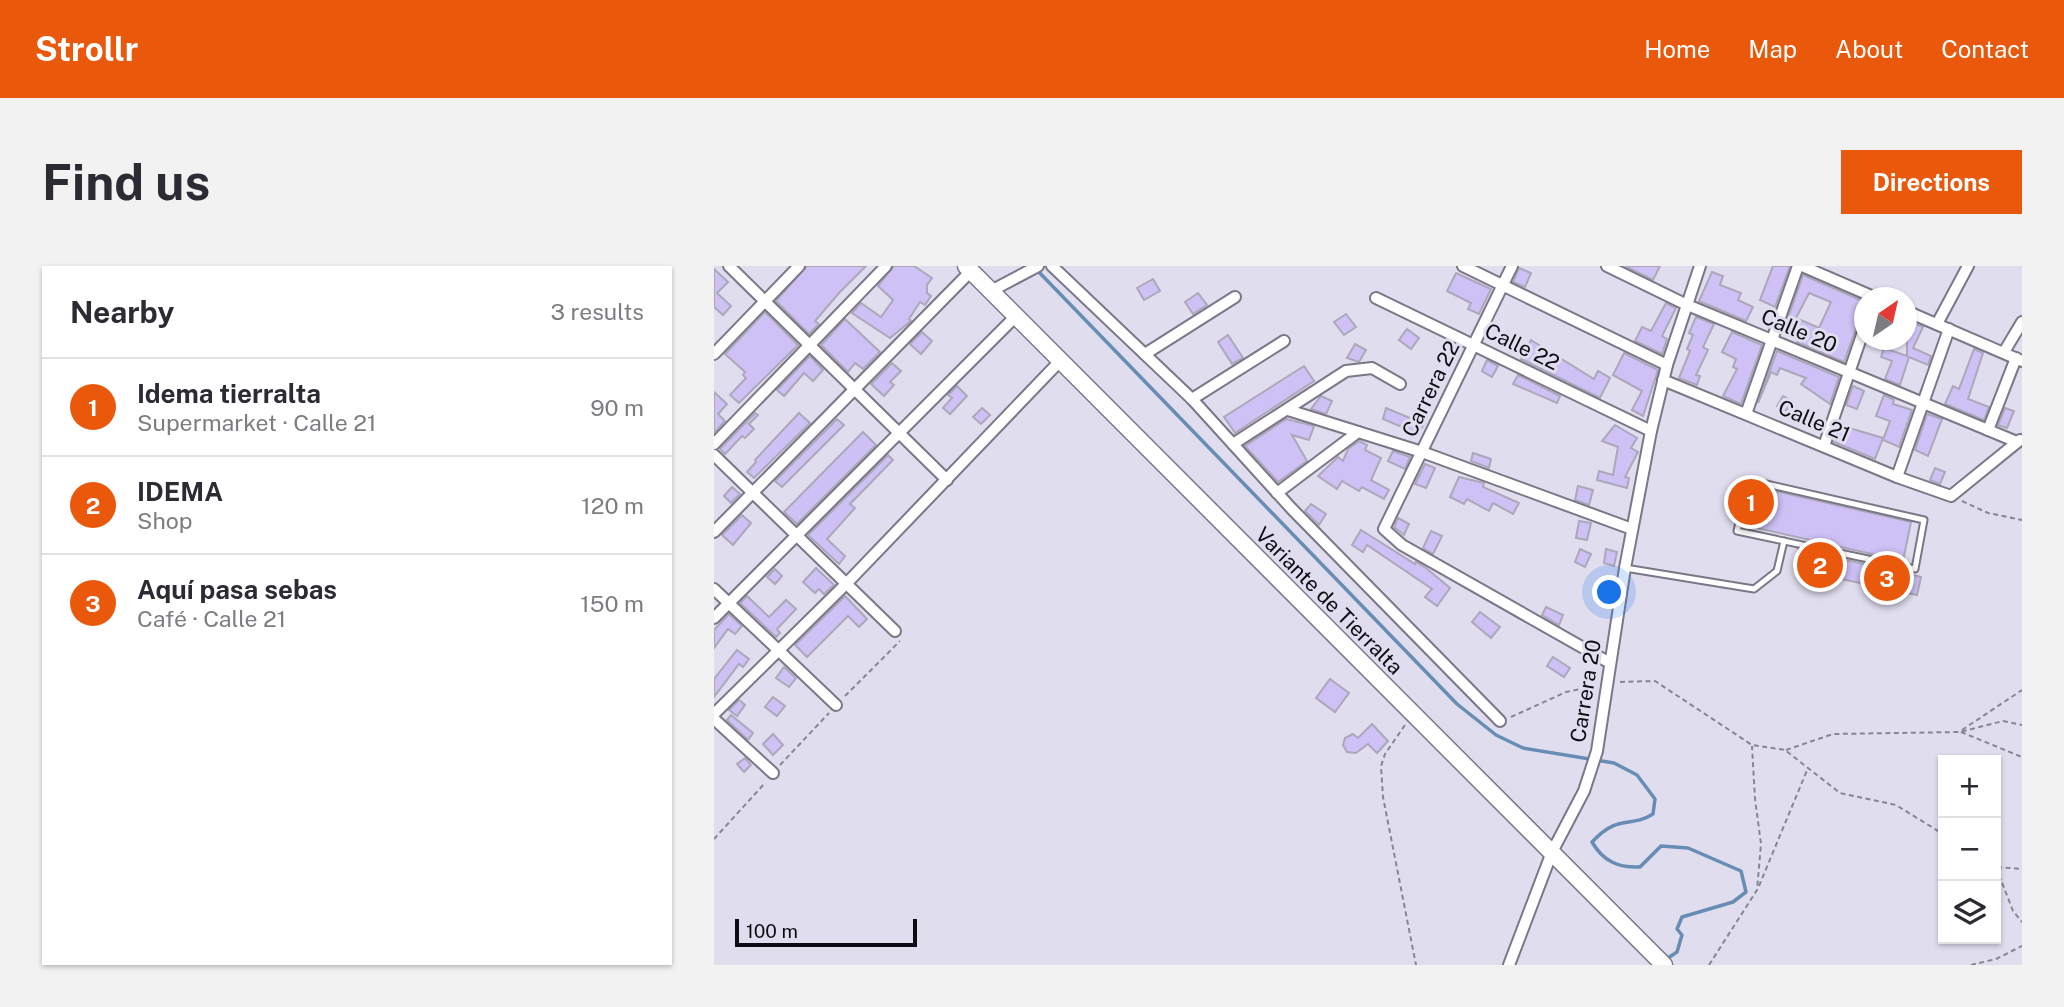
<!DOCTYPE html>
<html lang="en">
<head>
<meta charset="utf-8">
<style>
	:root { --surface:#fff; --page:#f2f2f3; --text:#2b2b33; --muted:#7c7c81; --line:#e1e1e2; --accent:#ea580c }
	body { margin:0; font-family:"Public Sans",sans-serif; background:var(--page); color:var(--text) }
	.controls { position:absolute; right:21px; bottom:21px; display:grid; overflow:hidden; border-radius:0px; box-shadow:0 2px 5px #0004 }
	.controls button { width:63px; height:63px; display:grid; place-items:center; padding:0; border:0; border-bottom:2px solid var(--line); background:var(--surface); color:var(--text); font:35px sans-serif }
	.compass { position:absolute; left:1140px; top:21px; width:63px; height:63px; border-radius:50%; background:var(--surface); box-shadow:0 2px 5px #0004; rotate:34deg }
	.scale { position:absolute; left:21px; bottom:18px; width:182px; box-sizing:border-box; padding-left:7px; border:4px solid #0d0c12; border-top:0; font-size:19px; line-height:24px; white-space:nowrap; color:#0d0c12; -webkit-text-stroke:5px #e0ddef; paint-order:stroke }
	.you { position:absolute; left:896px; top:327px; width:24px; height:24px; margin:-18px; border:5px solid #fff; border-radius:50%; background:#1a73e8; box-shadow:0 0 0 10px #1a73e833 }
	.badge { display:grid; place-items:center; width:46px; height:46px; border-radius:50%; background:var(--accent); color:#fff; font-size:23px; font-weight:700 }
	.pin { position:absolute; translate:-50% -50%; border:4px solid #fff; box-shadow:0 2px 7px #0006 }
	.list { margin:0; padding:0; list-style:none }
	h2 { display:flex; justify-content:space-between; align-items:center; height:91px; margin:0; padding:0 28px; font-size:30px }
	h2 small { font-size:23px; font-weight:400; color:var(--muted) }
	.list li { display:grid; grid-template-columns:46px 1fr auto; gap:21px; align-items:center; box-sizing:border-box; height:98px; padding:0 28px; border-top:2px solid var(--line) }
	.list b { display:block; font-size:26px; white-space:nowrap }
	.list p { margin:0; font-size:23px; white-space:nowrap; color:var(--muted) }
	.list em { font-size:23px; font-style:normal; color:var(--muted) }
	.icon { flex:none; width:38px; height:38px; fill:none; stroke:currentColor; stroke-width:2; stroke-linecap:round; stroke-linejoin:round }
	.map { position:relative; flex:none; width:1308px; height:699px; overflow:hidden; border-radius:0px }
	header { display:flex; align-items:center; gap:42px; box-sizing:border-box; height:98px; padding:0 35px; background:var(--accent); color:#fff }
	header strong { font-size:33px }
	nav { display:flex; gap:38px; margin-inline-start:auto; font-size:24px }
	.intro { display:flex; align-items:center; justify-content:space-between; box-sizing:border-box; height:168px; padding:0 42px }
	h1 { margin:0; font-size:49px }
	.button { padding:18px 32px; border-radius:0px; background:var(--accent); color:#fff; font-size:24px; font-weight:700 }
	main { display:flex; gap:42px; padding:0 42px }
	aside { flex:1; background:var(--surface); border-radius:0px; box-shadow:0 2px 5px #0004 }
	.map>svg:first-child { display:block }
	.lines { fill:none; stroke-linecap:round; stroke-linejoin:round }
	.stream { stroke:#678db4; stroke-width:3.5 }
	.building { fill:#cdc1f6; stroke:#aca8ba; stroke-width:2; fill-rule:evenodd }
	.lane-casing { stroke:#7a7787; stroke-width:9 }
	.street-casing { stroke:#7a7787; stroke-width:14 }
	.secondary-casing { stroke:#7a7787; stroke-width:19 }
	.path { stroke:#888592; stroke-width:2; stroke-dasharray:5 3.5; stroke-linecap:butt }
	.lane { stroke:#fff; stroke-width:5 }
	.street { stroke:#fff; stroke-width:10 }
	.secondary { stroke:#fff; stroke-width:16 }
	.labels { text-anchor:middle; stroke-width:6; stroke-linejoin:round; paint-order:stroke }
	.street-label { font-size:21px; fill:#0d0c12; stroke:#e0ddef }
</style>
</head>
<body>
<header>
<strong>Strollr</strong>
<nav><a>Home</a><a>Map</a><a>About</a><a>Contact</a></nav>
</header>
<div class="intro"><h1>Find us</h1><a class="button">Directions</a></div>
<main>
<aside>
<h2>Nearby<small>3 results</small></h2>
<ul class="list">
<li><span class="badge">1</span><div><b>Idema tierralta</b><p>Supermarket · Calle 21</p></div><em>90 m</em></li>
<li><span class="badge">2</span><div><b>IDEMA</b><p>Shop</p></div><em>120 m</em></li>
<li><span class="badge">3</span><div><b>Aquí pasa sebas</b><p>Café · Calle 21</p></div><em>150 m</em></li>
</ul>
</aside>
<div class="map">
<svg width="1308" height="699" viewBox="0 0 1308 699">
	<rect width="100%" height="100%" fill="#e0ddef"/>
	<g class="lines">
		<path class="stream" d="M321 2 743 438 782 469 809 482 900 497 923 509 941 533 939 548C915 563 905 547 878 576 889 595 904 602 926 601L947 580 974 582 1027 605 1032 626 1019 636 968 651 963 663 968 669 963 686 951 694"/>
	</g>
	<g class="building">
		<polygon points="93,0 152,0 125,27 101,55 105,58 95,68 62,35"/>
		<polygon points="180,0 200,0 218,12 213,19 213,27 217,30 211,39 206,36 195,53 197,55 176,72 138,47 147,37 167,51 179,34 164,20"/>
		<polygon points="911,0 946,0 939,14"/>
		<polygon points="1059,0 1076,0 1061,41 1046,34"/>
		<polygon points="805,2 817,7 811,21 799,16"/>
		<polygon points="0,3 14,16 3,27 17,40 9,49 0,41"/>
		<polygon points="998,6 1009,10 1006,19 1027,27 1024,34 1039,41 1032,55 985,35"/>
		<polygon points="742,7 777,23 765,48 754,43 757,37 733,25"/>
		<path d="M1089 9 1151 36V55L1143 60 1130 96 1083 76 1086 69 1070 63ZM1095 27 1117 36 1105 62 1082 52Z"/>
		<polygon points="439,13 446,25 430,34 423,22"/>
		<polygon points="484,27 493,39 479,48 471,36"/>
		<polygon points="952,37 962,42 948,70 953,73 948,88 921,75 928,61 937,65"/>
		<polygon points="51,46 84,79 25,137 16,129 32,112 29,109 31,106 11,88"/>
		<polygon points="632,48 642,61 630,69 620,56"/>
		<polygon points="982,51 1000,58 989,81 994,84 982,109 986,110 983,119 965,112 976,85 973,83 979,69 975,67"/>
		<polygon points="131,53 166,86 149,103 141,97 134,106 107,79"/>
		<polygon points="1193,54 1209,61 1199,82 1217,90 1214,99 1195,91 1186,119 1171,113 1178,95 1167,91 1170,82 1193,90"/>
		<polygon points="693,63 705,72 697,83 685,74"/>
		<polygon points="208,66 218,75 207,88 196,78"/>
		<polygon points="1018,66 1048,79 1027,138 1009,130 1023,103 1019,101 1022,93 1008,86"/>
		<polygon points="514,69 529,92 518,98 504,76"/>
		<polygon points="817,74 880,113 884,105 896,112 886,132 807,93"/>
		<polygon points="641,78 652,84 645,96 633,92"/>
		<polygon points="1260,83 1269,87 1254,133 1275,141 1270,154 1231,138 1239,120 1245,123"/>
		<polygon points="1063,85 1125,111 1116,138 1087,118 1092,112 1066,102 1063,109 1057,106 1044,137"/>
		<polygon points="910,87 944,104 929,150 918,144 928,125 899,109"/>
		<polygon points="96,90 109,104 99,115 90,107 70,130 63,124"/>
		<polygon points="773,94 784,100 778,111 768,105"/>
		<polygon points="178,97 187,105 176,116 180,119 170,130 157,118"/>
		<polygon points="590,100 600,115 521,167 510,151"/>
		<polygon points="804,109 846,130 843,137 799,118"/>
		<polygon points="243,120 253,130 236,148 229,142 238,132 234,129"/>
		<polygon points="1139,120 1150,125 1143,143 1132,139"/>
		<polygon points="0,126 13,138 4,148 11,155 0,167"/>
		<polygon points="1170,129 1180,134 1179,138 1198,144 1185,181 1169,174 1176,155 1162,150"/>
		<polygon points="607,130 618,135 612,148 597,143"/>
		<polygon points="1069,130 1078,135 1073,145 1063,140"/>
		<polygon points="268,142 276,149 267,158 259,151"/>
		<polygon points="672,142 710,158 704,168 669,153"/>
		<polygon points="1291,142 1300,145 1293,162 1284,159"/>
		<polygon points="41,147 44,149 35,158 40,163 31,172 28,170 11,188 6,183"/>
		<polygon points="85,147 96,157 40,212 33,206 42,196 41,194"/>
		<polygon points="1213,148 1228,153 1214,190 1201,184"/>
		<polygon points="123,153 130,159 68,221 61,215"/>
		<polygon points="572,153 600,160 595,174 578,169 593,195 564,216 531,180"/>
		<polygon points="901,159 923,172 917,182 924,186 911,211 915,212 913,222 883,214 885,205 899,209 904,181 888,175"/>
		<polygon points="1125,159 1169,172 1161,193 1120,176"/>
		<polygon points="149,166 162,179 83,258 70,246"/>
		<polygon points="645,175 653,179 651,184 667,192 657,214 675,224 670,233 648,221 645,225 628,215 623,223 604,210 624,191 629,195 634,183"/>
		<polygon points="679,185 696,191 691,203 674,195"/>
		<polygon points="759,187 777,193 775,202 757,195"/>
		<polygon points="174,189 179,194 136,238 141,242 113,273 131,290 125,298 94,269"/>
		<polygon points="711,198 721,202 712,222 701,218"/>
		<polygon points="1221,202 1231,206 1226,218 1216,214"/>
		<polygon points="745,211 770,217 769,221 805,237 799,248 779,237 775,245 753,233 750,238 736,231"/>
		<polygon points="864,220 879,224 875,239 861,234"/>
		<polygon points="1039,220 1197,256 1189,295 1030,259"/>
		<polygon points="18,221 26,228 17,237 10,230"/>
		<polygon points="597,238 612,248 605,259 591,245"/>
		<polygon points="28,249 37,257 19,279 8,269"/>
		<polygon points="684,252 695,258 690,269 680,261"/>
		<polygon points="865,255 877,257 873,274 862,272"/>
		<polygon points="647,264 701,298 702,296 712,302 736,322 723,340 711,331 718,323 653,279 649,286 638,279"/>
		<polygon points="717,265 728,270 719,288 709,282"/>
		<polygon points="866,283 877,288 871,301 861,296"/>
		<polygon points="892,283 903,286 900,300 890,297"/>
		<polygon points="1084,283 1207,311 1203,329 1080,303"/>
		<polygon points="102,302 120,319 110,328 105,323 101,327 89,316"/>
		<polygon points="61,303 68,310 61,318 53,311"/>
		<polygon points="33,330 55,351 72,334 82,343 63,363 66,367 62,371 26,337"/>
		<polygon points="131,330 153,353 145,361 134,350 93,391 81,379"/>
		<polygon points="832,341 849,349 845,359 828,349"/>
		<polygon points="766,346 786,361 777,372 758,356"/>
		<polygon points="15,348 28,360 21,368 14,363 0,382 0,364"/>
		<polygon points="23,384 35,393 29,401 25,398 0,431 0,413"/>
		<polygon points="839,391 856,402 850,411 833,400"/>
		<polygon points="70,401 82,412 75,421 62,412"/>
		<polygon points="616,413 635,427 621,446 602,432"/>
		<polygon points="59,431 71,440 63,450 51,441"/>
		<polygon points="25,434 31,439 23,450 15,444"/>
		<polygon points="17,449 39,467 34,474 13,454"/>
		<polygon points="658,458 674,475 663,487 654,478 642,487 633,486 629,479 631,472 639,468 644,472"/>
		<polygon points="59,468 69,479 59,489 49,478"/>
		<polygon points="31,492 37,499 30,506 23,498"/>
	</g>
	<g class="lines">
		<defs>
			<g id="lane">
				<polygon points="1035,214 1210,254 1201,303 1023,265"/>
				<polyline points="911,302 1040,323 1063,305 1070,275"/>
			</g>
			<g id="street">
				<polyline points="15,0 233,214"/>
				<polyline points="338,0 478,133 577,242 786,455"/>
				<polyline points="749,0 953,99"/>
				<polyline points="798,0 670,263 688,279 896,397"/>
				<polyline points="893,0 971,38 1303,176"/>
				<polyline points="1088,0 1162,32"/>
				<polyline points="277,25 324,0"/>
				<polyline points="662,32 937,165"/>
				<polyline points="1192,45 1308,95"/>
				<polyline points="1223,58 1254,0"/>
				<polyline points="1290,86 1308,56"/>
				<polyline points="0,88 85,0"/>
				<polyline points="431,88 521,31"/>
				<polyline points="949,114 1183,211 1237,230 1306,174"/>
				<polyline points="478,133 570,75"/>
				<polyline points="574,144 708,186 918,263"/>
				<polyline points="1032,148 1084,0"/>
				<polyline points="1274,164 1302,92"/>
				<polyline points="0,178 172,0"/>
				<polyline points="519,178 632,105 658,102 686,118"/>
				<polyline points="1110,180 1150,63"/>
				<polyline points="0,189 181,365"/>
				<polyline points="1183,211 1235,63"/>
				<polyline points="563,227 644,166"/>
				<polyline points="0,266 257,5"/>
				<polyline points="0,323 122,439"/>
				<polyline points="0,352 302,50"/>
				<polyline points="0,448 132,318 346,95"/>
				<polyline points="0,453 59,507"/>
				<polyline points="795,699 838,586 870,525 883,485 911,302 937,165 953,99 986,0"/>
			</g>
			<polyline id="secondary" points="252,0 950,699"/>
		</defs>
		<use href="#lane" class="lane-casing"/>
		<use href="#street" class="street-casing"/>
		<use href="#secondary" class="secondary-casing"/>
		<g class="path">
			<polyline points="1248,235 1274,247 1308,254"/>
			<polyline points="906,416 941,415 1038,479 1071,484 1126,527 1182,539 1229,568"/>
			<polyline points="131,430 186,375"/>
			<polyline points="797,451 852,426 880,420"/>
			<polyline points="691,459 671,488 667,500 669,531 702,699"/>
			<polyline points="1248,464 1308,424"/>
			<polyline points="1247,466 1308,491"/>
			<polyline points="1072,484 1119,468 1246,466 1289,455 1308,459"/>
			<polyline points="66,499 115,447"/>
			<polyline points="0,573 51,517"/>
			<polyline points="1282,601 1299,645 1308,656"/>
			<polyline points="1283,601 1308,603"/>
			<polyline points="1045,620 1094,502"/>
			<polyline points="995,699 1043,624 1047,578 1041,533 1038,480"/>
			<polyline points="1257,699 1282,693 1308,680"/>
		</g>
		<use href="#lane" class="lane"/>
		<use href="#street" class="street"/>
		<use href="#secondary" class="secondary"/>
	</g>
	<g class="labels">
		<g class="street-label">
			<text transform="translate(1085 65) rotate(23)" y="7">Calle 20</text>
			<text transform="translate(808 81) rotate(26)" y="7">Calle 22</text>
			<text transform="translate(717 123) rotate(-64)" y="7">Carrera 22</text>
			<text transform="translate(1100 155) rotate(23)" y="7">Calle 21</text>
			<text transform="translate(615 335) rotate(45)" y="7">Variante de Tierralta</text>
			<text transform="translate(872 425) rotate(-81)" y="7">Carrera 20</text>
		</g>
	</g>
</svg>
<div class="controls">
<button>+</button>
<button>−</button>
<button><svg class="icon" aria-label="layers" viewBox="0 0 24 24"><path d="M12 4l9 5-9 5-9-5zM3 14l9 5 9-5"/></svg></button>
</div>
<svg class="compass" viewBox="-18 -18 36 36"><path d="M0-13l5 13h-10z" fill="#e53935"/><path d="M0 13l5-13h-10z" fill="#7c7c81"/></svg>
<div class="scale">100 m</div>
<div class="you"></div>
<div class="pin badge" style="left:1037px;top:236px">1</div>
<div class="pin badge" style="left:1106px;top:299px">2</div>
<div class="pin badge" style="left:1173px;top:312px">3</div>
</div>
</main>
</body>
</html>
